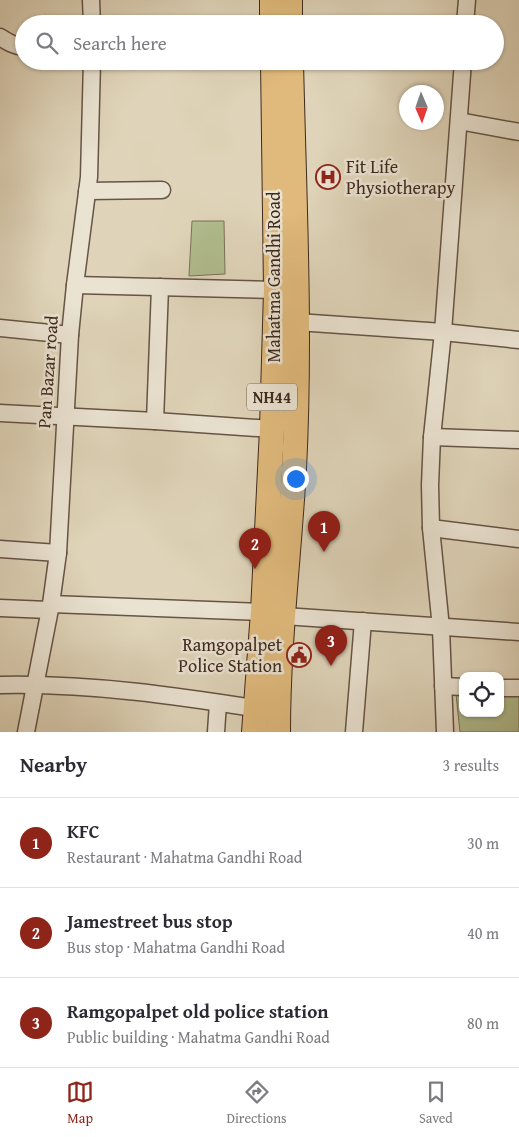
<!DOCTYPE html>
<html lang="en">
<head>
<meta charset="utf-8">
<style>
	:root { --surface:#fff; --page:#f7f7f7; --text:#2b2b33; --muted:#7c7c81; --line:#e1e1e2; --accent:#8f2418 }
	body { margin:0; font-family:"Gentium Book Plus",serif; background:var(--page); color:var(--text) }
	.controls { position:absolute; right:15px; bottom:15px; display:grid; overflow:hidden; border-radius:10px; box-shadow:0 1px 4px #0004 }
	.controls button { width:45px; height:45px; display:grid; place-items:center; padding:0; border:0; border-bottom:1px solid var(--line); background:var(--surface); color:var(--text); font:25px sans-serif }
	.compass { position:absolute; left:399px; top:85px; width:45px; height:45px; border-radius:50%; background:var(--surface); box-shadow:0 1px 4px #0004; rotate:178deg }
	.you { position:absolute; left:295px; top:478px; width:18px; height:18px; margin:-12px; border:4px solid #fff; border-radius:50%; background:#1a73e8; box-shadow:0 0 0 8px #1a73e833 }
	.badge { display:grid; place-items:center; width:32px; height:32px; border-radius:50%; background:var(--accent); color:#fff; font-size:16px; font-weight:700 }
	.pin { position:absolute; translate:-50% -41px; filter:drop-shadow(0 1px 2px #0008) }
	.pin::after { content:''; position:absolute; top:26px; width:18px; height:15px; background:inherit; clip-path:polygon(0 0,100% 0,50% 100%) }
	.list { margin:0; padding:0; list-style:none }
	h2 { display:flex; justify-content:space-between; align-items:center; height:65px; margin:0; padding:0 20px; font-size:21px }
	h2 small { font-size:16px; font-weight:400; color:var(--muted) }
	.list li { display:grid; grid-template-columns:32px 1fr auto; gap:15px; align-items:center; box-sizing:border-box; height:90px; padding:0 20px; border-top:1px solid var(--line) }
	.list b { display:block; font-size:19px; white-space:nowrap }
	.list p { margin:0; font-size:16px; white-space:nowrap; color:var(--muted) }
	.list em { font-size:16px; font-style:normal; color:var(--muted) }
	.icon { flex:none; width:28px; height:28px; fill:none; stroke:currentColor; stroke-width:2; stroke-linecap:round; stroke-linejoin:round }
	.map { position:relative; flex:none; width:519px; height:732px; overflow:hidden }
	.search { position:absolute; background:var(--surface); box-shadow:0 1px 4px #0004; left:15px; right:15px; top:15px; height:55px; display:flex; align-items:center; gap:12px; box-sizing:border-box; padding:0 18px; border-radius:28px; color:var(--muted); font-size:19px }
	.sheet { height:335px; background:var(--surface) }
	nav { display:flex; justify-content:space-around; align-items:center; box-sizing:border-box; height:70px; border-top:1px solid var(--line); background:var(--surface); font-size:14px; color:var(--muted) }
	nav a { display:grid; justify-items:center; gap:2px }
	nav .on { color:var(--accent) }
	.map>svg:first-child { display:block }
	.green { fill:#b1bd8f; stroke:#787356 }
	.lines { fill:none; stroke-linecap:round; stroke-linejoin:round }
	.minor-casing { stroke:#665445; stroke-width:19 }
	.highway-casing { stroke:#3e291e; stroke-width:26 }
	.minor { stroke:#eae3d2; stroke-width:16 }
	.highway { stroke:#e0ba7c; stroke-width:24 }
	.labels { text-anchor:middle; stroke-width:5; stroke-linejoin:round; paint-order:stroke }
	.shield { fill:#eae3d2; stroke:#726154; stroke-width:1 }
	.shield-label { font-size:16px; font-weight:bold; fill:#3e291e }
	.poi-label { font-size:18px; fill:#3e291e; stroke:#eae3d2; text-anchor:start }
	.street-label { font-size:18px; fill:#3e291e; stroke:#eae3d2 }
</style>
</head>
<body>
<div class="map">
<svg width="519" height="732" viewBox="0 0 519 732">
	<rect width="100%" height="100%" fill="#dfd4b9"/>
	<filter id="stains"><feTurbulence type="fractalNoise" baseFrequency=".004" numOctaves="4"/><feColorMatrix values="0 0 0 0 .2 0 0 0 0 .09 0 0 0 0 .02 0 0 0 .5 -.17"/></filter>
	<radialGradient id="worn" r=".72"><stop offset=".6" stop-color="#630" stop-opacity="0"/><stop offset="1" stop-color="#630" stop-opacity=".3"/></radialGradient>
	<g class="green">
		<polygon points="192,221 224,221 225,274 189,276"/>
		<polygon points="519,689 519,732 460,732 456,694 463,694 463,713 500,713 500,691"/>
	</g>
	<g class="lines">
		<defs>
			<g id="minor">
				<polyline points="91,0 92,24"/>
				<polyline points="465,24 467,0"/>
				<path d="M0 37C8 42 14 46 24 47"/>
				<polyline points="459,121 519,132"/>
				<polyline points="87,191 162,190"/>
				<polyline points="75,285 276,290"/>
				<polyline points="297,322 443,332 519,340"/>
				<polyline points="0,328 70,335"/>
				<polyline points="0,413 155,421 272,429"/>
				<polyline points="155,421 160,287"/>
				<polyline points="432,437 519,440"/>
				<polyline points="431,528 519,539"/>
				<polyline points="0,549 58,553"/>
				<polyline points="51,604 263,612"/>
				<polyline points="0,608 49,610"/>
				<polyline points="284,616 519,632"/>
				<path d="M0 685C89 683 178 696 266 710"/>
				<polyline points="443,686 463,687"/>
				<polyline points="500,688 519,688"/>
				<polyline points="26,732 51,604 58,553 70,335 75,285 89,177 92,61"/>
				<polyline points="216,732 218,703"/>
				<polyline points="354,732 363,621"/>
				<polyline points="445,732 441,628 431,528 430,485 432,437 443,332 463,61"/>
			</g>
			<g id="highway">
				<polyline points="272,0 272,24"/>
				<polyline points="290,0 290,24"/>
				<polyline points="254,732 263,612 272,429 276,290 273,61"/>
				<path d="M278 732C278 644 289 556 294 469 301 333 294 197 291 61"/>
			</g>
		</defs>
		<use href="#minor" class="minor-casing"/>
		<use href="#highway" class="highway-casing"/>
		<use href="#minor" class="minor"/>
		<use href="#highway" class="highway"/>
	</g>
	<defs>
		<symbol id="hospital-ring" viewBox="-11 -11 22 22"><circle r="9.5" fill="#eae3d2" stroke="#8f2418" stroke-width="1.5"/><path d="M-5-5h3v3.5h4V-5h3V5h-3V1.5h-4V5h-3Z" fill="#8f2418"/></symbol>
		<symbol id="civic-ring" viewBox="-11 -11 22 22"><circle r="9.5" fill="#eae3d2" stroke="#8f2418" stroke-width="1.5"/><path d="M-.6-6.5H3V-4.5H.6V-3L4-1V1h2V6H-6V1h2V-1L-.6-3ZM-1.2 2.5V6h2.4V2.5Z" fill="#8f2418"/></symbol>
	</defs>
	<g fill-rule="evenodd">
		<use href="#hospital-ring" x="314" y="163" width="28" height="28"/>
		<use href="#civic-ring" x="285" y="641" width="28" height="28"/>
	</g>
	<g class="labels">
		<rect class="shield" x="247" y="383.5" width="50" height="27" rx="4"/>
		<g class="shield-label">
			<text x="272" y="403">NH44</text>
		</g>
		<g class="poi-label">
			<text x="346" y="173">Fit Life<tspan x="346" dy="21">Physiotherapy</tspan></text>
			<text x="282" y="651" text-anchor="end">Ramgopalpet<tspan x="282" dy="21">Police Station</tspan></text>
		</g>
		<g class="street-label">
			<text transform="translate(274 277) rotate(-90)" y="6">Mahatma Gandhi Road</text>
			<text transform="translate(48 372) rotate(-86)" y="6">Pan Bazar road</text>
		</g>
	</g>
	<rect width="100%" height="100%" filter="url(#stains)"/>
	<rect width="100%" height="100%" fill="url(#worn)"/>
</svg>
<div class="controls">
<button><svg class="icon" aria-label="locate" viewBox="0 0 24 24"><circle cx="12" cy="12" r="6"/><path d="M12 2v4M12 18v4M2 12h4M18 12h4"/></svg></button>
</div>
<svg class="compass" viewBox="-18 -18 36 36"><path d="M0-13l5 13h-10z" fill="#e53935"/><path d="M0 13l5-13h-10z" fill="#7c7c81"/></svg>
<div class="you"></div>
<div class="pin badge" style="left:324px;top:552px">1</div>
<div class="pin badge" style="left:255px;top:569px">2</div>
<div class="pin badge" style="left:331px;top:666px">3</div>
<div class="search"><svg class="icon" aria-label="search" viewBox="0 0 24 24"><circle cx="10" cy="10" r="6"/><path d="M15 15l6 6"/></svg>Search here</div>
</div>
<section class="sheet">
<h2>Nearby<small>3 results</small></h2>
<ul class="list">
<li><span class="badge">1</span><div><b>KFC</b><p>Restaurant · Mahatma Gandhi Road</p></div><em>30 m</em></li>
<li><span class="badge">2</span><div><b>Jamestreet bus stop</b><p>Bus stop · Mahatma Gandhi Road</p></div><em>40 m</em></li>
<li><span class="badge">3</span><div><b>Ramgopalpet old police station</b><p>Public building · Mahatma Gandhi Road</p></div><em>80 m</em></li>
</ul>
</section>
<nav>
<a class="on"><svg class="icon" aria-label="map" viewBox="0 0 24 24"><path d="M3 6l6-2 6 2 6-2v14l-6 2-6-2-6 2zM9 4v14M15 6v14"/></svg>Map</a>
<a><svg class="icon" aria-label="directions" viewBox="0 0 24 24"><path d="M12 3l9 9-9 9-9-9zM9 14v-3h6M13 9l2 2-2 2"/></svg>Directions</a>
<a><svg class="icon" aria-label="saved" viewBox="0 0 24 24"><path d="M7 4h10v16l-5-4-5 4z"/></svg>Saved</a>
</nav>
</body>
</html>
